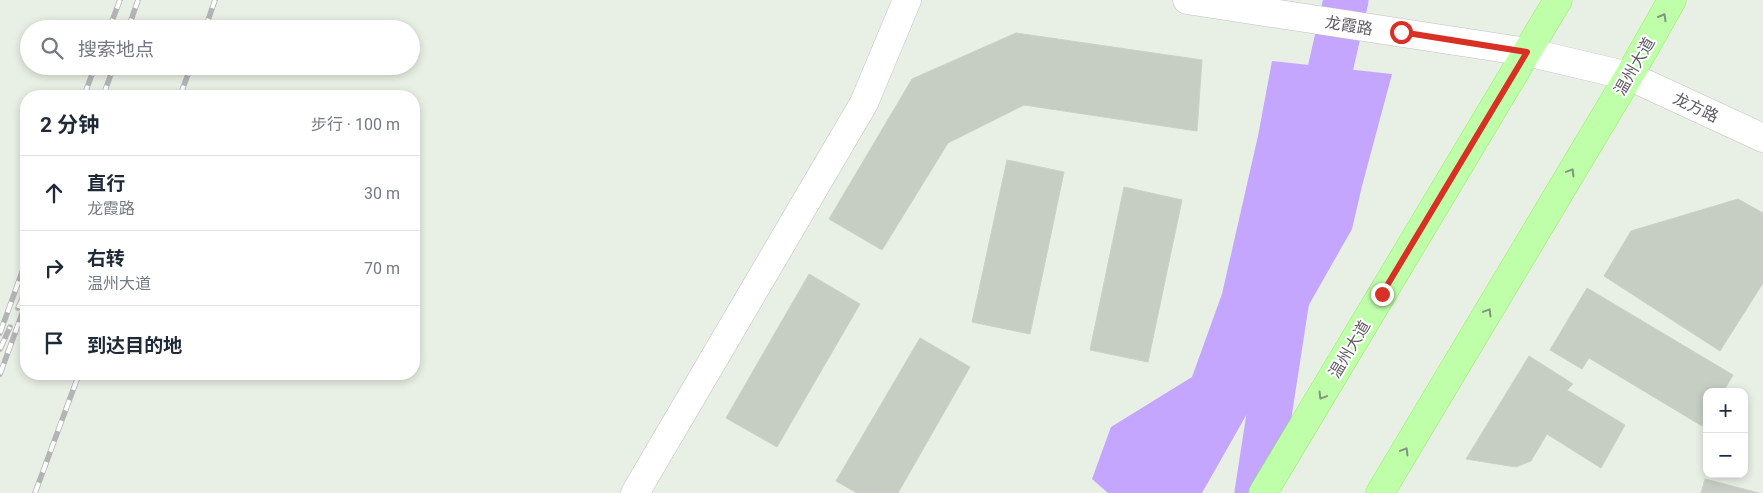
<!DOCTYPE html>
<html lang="zh">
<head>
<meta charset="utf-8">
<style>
	:root { --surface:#fff; --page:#f6f6f7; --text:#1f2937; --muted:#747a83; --line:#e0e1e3 }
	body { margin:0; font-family:Roboto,"Noto Sans SC",sans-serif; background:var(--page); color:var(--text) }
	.controls { position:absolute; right:15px; bottom:15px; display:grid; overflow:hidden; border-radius:10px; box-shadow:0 2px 8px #0003 }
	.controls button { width:45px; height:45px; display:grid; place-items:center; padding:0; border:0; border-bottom:1px solid var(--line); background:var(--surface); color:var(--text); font:25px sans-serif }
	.stop { position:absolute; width:15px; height:15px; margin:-11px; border:4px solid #d93025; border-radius:50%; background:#fff }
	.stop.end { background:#d93025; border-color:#fff; box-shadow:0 1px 5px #0008 }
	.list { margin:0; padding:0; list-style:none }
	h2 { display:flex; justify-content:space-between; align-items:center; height:65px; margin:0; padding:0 20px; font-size:21px }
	h2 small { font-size:16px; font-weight:400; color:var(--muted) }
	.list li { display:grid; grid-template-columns:32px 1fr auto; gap:15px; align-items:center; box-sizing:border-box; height:75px; padding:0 20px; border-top:1px solid var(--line) }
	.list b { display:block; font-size:19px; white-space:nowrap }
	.list p { margin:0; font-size:16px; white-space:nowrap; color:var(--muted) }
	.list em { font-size:16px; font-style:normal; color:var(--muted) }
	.icon { flex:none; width:28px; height:28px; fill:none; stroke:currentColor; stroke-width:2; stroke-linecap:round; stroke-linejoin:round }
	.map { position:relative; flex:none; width:1763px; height:493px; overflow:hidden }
	.search { position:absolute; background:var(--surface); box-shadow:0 2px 8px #0003; left:20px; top:20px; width:400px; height:55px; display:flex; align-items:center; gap:12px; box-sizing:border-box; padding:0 18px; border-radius:28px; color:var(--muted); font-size:19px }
	.panel { position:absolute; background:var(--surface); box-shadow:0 2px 8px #0003; left:20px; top:90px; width:400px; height:290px; border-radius:20px }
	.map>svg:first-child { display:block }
	.water { fill:#c4a5ff }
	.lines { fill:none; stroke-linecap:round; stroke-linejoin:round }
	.river { stroke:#c4a5ff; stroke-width:45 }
	.building { fill:#c6cdc3; stroke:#c9d3c3 }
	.minor-casing { stroke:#c2bec5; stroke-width:29 }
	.secondary-casing { stroke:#c3bfc7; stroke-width:29 }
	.primary-casing { stroke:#93f15b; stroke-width:29 }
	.minor { stroke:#fff; stroke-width:28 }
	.secondary { stroke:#fff; stroke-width:28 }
	.primary { stroke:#bfffaa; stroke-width:28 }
	.rail-casing { stroke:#b4b3b5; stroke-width:5.5 }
	.rail { stroke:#fff; stroke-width:4; stroke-dasharray:11; stroke-linecap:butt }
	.oneway { stroke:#81957d }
	.route { stroke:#d93025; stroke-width:6 }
	.labels { text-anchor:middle; stroke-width:4; stroke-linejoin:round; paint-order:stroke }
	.street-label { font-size:16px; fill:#605c65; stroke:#fff }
</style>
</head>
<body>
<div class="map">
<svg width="1763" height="493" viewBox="0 0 1763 493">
	<rect width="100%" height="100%" fill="#e8efe4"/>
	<polygon class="water" points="1272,61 1392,74 1362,186 1352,229 1202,493 1108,493 1092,479 1111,427 1192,377 1222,294 1258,136"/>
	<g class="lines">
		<g class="river">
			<polyline points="1317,127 1346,0"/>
			<polyline points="1257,493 1287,299"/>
		</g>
	</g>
	<g class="building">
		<polygon points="1016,33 1202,60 1197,131 1024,105 948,143 882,250 829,219 912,79"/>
		<polygon points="1007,160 1064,172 1030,334 972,322"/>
		<polygon points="1124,187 1182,200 1148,362 1090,350"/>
		<polygon points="1738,199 1763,213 1763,283 1720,351 1604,276 1631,231"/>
		<polygon points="809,274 860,304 777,447 726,418"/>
		<polygon points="1587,288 1733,375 1723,392 1707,392 1707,419 1702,426 1589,358 1582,369 1550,350"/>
		<polygon points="920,338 970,367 898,493 857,493 836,481"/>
		<polygon points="1529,356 1573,384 1567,390 1625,425 1601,468 1547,434 1531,461 1516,467 1466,459"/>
		<polygon points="1705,479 1759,493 1701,493"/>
	</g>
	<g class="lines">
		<defs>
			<polyline id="minor" points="635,493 864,103 907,0"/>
			<polyline id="secondary" points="1187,0 1527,52 1629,76 1763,138"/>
			<g id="primary">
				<polyline points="1263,493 1558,0"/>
				<polyline points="1380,493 1629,76 1672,0"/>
			</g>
		</defs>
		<use href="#minor" class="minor-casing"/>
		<use href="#secondary" class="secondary-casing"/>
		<use href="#primary" class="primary-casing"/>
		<use href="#minor" class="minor"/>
		<use href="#secondary" class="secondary"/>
		<use href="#primary" class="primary"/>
		<defs>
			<g id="rail">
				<polyline points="109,29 120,0"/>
				<polyline points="128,29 138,0"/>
				<polyline points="205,29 215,0"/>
				<polyline points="84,96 95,66"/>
				<polyline points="103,96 114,66"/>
				<polyline points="180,96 191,66"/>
				<polyline points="18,308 26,290"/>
				<polyline points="0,333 26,261"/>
				<polyline points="0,349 10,327"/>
				<polyline points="0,374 26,303"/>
				<polyline points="35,493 79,374"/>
			</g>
		</defs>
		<use href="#rail" class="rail-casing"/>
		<use href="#rail" class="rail"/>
	</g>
	<defs><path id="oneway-chevron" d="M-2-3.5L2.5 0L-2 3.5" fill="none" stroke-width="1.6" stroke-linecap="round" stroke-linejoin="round" transform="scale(1.25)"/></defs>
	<g class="oneway">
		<use href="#oneway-chevron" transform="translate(1663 17) rotate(-60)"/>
		<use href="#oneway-chevron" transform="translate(1571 172) rotate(-59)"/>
		<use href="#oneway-chevron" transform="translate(1488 312) rotate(-59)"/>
		<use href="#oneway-chevron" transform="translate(1322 396) rotate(121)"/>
		<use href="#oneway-chevron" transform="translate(1405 451) rotate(-59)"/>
	</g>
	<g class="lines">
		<polyline class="route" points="1382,294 1527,52 1401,32"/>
	</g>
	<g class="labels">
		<g class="street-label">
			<text transform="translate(1349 25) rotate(9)" y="6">龙霞路</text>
			<text transform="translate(1634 66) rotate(-60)" y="6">温州大道</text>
			<text transform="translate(1696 107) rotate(25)" y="6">龙方路</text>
			<text transform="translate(1349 349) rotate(-59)" y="6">温州大道</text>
		</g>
	</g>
</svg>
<div class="controls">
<button>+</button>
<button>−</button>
</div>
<div class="stop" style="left:1401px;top:32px"></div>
<div class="stop end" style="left:1382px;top:294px"></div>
<div class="search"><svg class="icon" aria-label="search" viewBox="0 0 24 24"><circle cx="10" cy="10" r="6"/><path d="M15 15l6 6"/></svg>搜索地点</div>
<section class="panel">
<h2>2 分钟<small>步行 · 100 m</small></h2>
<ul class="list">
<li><svg class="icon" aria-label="ahead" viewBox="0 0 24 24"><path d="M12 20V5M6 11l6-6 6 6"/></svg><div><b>直行</b><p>龙霞路</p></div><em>30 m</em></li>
<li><svg class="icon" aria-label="right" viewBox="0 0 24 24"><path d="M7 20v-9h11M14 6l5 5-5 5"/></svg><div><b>右转</b><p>温州大道</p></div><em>70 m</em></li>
<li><svg class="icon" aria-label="arrive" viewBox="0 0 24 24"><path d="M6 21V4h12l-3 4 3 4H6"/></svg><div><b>到达目的地</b></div></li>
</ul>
</section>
</div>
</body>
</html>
